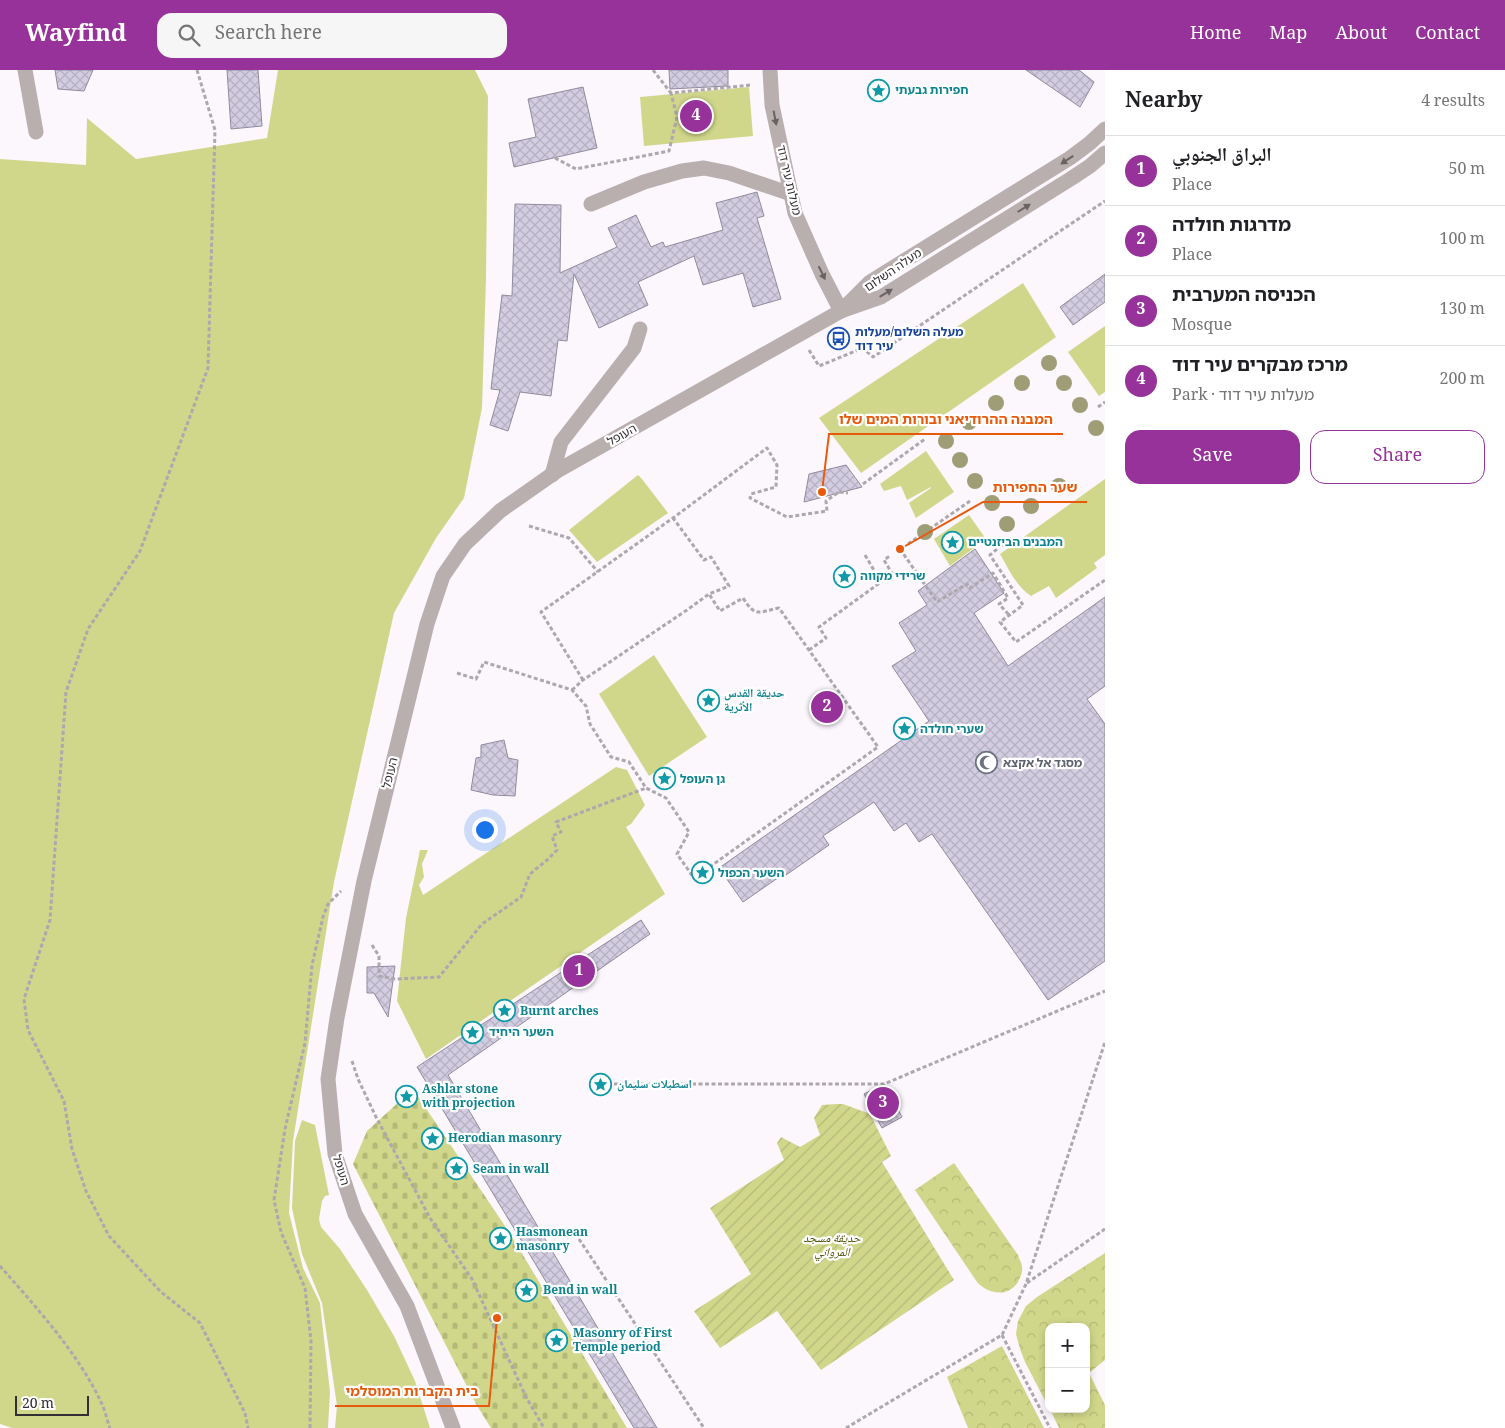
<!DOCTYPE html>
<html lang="en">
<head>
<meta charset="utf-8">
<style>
	:root { --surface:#fff; --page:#f6f6f6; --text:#202124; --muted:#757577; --line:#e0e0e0; --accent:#963299 }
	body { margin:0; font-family:Georgia,"Noto Naskh Arabic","Noto Sans Hebrew",serif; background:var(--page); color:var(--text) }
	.controls { position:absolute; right:15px; bottom:15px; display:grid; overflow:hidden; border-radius:10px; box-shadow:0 2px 8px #0003 }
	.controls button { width:45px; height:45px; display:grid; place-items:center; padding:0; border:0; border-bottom:1px solid var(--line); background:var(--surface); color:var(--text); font:25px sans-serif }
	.scale { position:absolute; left:15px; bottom:12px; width:74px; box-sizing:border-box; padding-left:5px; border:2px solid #332e34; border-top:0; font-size:14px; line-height:18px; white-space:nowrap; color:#332e34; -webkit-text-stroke:4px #fff; paint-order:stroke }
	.you { position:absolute; left:484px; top:759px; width:18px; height:18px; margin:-12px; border:4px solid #fff; border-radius:50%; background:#1a73e8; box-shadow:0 0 0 8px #1a73e833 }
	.badge { display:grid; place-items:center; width:32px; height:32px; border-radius:50%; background:var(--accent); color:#fff; font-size:16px; font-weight:700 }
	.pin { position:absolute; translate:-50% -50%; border:2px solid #fff; box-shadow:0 1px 5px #0006 }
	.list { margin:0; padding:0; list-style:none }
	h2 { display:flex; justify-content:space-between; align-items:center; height:65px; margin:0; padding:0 20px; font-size:21px }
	h2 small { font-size:16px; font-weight:400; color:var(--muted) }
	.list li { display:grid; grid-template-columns:32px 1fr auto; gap:15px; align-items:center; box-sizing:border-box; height:70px; padding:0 20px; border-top:1px solid var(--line) }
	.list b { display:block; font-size:19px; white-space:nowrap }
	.list p { margin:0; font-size:16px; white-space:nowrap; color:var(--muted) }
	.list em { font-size:16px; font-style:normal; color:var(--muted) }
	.actions { display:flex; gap:10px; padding:15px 20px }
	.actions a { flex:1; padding:11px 0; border:1px solid var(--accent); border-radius:15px; text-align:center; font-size:18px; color:var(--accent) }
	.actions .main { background:var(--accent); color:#fff }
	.icon { flex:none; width:28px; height:28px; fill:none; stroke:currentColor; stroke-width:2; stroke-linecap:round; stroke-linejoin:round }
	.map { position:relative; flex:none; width:1105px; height:1358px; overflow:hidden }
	header { display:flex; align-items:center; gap:30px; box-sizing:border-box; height:70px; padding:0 25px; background:var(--accent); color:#fff }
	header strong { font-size:24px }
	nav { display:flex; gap:28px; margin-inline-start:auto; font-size:18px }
	.search { width:350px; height:45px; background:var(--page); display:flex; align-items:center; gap:12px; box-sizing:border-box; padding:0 18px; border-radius:15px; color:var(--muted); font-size:19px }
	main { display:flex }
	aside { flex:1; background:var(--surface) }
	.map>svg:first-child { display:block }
	.green { fill:#d1d78a }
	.forest { fill:url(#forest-crowns) }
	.cemetery { fill:url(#cemetery-stones) }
	.garden { fill:url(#garden-furrows) }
	.building { fill:url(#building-cross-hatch); stroke:#908b9d }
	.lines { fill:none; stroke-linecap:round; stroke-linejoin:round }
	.path { stroke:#ada7ae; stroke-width:3; stroke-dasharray:4 2.5; stroke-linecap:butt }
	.minor { stroke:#baafaf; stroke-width:15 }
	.tree { fill:#9e9d76 }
	.oneway { fill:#696265 }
	.labels { text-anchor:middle; stroke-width:4.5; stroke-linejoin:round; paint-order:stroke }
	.culture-label { font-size:12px; font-weight:bold; fill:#0d838f; stroke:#fff; text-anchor:start }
	.street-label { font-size:12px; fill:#332e34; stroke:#fff }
	.transit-label { font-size:12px; font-weight:bold; fill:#164399; stroke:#fff; text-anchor:start }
	.worship-label { font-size:12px; font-weight:bold; fill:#5b616d; stroke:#fff; text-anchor:start }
	.park-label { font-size:12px; font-style:italic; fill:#515407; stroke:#fff }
	.leader { fill:none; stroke:#e8590c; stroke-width:2 }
	.callout-dot { fill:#e8590c; stroke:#fff; stroke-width:2 }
	.callout-label { font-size:14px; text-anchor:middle; font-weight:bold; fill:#e8590c; stroke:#fff; stroke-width:4.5; stroke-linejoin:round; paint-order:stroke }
</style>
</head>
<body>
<header>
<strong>Wayfind</strong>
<div class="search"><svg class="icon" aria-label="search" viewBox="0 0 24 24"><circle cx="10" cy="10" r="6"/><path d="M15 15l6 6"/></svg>Search here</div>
<nav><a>Home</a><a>Map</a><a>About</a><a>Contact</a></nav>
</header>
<main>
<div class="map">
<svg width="1105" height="1358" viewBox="0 0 1105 1358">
	<defs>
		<pattern id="forest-crowns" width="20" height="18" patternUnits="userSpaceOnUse" patternTransform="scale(1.25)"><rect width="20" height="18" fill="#d1d78a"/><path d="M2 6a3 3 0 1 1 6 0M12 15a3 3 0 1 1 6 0" fill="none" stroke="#b4b978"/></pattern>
		<pattern id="cemetery-stones" width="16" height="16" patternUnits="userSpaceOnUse" patternTransform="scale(1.25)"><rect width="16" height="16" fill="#d1d78a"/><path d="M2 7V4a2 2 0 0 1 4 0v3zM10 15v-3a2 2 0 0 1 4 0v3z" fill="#b4b978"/></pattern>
		<pattern id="garden-furrows" width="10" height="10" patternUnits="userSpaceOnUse" patternTransform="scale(1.25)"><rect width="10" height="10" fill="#d1d78a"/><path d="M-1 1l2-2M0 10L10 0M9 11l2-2" fill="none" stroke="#b4b978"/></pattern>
		<pattern id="building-cross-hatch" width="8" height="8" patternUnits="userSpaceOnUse" patternTransform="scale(1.25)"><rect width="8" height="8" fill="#d3cde1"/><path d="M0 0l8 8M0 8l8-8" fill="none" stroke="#b6b0c2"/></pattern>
	</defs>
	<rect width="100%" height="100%" fill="#fcf6fd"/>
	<g class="green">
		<polygon points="278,0 475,0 488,26 486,208 482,338 464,428 436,468 394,543 334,812 293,1071 289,1143 303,1198 320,1233 330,1322 328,1358 12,1358 0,1354 0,89 86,95 87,48 136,89 267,68"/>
		<polygon points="749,17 753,66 644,76 640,27"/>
		<polygon points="1023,213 1056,267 861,403 819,348"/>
		<polygon points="1105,256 1105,322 1099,326 1068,282"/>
		<polygon points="926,381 954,422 916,448 909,433 931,418 931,417 907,430 901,416 884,421 880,414"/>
		<polygon points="638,405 642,409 668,443 597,492 569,460"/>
		<path d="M1105 409V485L1094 493 1097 498 1056 528 1049 516 1031 526C1016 516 1009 500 1000 484Z"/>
		<polygon points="969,445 986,469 950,496 934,469"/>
		<polygon points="654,585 707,667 649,706 599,624"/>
		<polygon points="616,697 627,700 645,735 631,754 626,757 665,824 426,989 397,931 406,848 420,780 428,780 422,794 424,807 419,815 423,825"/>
		<polygon points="302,1050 315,1055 329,1125 325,1126 322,1131 319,1149 321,1157 340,1179 367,1220 394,1266 415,1311 430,1358 335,1358 337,1336 322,1233 302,1184 292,1138 295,1071"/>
	</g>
	<g class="forest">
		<path d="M954 1093 1018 1185C1019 1189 1022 1193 1022 1197 1023 1202 1020 1208 1018 1212 1008 1228 988 1224 977 1212L915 1120Z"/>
		<polygon points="1105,1183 1105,1290 1089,1303 1105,1335 1105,1358 1059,1358 1050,1339 1086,1339 1086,1257 1049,1257 1049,1338 1025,1292 1020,1279 1016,1264 1018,1251 1026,1236 1037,1227"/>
		<polygon points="1002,1276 1044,1358 968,1358 947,1307"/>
	</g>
	<polygon class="cemetery" points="413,1019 509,1162 627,1358 491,1358 476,1334 353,1094 367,1061"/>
	<polygon class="garden" points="837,1034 843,1034 870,1044 891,1086 882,1092 954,1210 821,1300 777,1241 720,1278 694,1241 751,1204 710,1138 784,1090 777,1073 781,1067 800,1077 820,1065 814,1048 822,1035"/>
	<g class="building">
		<polygon points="55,0 93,0 84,21 58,19"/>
		<polygon points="227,0 258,0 262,56 231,59"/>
		<polygon points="669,0 728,0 728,16 670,19"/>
		<polygon points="1026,0 1079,0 1094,12 1080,37"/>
		<polygon points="583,17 597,78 514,97 509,73 536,67 528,29"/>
		<polygon points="757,122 764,146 757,148 781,229 753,237 743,203 703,215 694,186 638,212 648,235 599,258 574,204 567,271 558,270 551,326 520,322 508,361 490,355 500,320 491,319 502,225 512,226 515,134 561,135 560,203 617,177 608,158 636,145 651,177 663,172 665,177 723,160 716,133"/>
		<polygon points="1105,204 1105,232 1073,255 1060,237"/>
		<polygon points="846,395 862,417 804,432 809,404"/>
		<polygon points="975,479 1004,523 974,543 1008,596 1105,527 1105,616 1087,629 1105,654 1105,891 1048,930 932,764 919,772 906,753 894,761 874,732 823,766 829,775 786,805 785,803 743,832 719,798 929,651 892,596 916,581 899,553 927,535 918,521"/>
		<polygon points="504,670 508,688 518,690 515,726 493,725 471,720 476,688 481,687 481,675"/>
		<polygon points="641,850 650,864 448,1005 657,1358 634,1358 417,997"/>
		<polygon points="395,896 388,947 374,923 367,923 367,897"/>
		<polygon points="884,1014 902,1047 882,1058 864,1024"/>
	</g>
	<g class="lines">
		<g class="path">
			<polyline points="197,0 215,60 208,298 140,481 88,559 66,622 50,850 24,929 28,960 64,1031 72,1079 86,1121 109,1166 161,1222 200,1253 245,1343 248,1358"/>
			<polyline points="653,0 671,23"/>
			<polyline points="555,88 576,99 669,81 677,47 671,23 751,15"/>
			<polyline points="809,280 819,296 863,278 873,287 1105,131"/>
			<polyline points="1098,337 1105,332"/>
			<polyline points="863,414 925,369"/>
			<polyline points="529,456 569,468 598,502"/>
			<polyline points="908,474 970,431"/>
			<polyline points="1002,475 990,485 1023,535 1000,552 1016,572 1105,510"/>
			<polyline points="900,479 937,532 967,514 970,518 993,503 1008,528 999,534 1009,545"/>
			<polyline points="865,485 881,512 893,505 884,490 891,485"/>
			<polyline points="809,580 826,568 819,557 881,512"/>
			<path d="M457 603 476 609 484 592 572 620 586 636 590 654 611 687 629 692 646 718 666 728 689 762 677 784 694 808 878 677 779 538C758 542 756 548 743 528L720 541 709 524"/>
			<polyline points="583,610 541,542 673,448 767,378 777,395 776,417 751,424 750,428 787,447 827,441 826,431 839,422 848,423"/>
			<polyline points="572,620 583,610 687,540 709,524 729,516 711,487 704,490 673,448"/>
			<polyline points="372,875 379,886 379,906 395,909 439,907 482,854 521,827 530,804 547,790 557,780 552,766 561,762 556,752 646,718"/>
			<polyline points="352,991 358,1009 376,1047 430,1148 472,1209 526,1327 544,1358"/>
			<polyline points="601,1014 884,1014 1105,921"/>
			<polyline points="579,1169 704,1358"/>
			<path d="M0 1196C36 1237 78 1283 101 1332 105 1340 107 1350 110 1358"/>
			<polyline points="1027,1213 1105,1159"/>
			<polyline points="1002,1265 1050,1358"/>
			<polyline points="310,1358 311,1271 305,1218 281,1162 274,1130 285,1059 305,973 312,895 323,847 328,834 341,821"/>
			<polyline points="846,1358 1002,1265 1026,1214 1105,972"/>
		</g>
		<g class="minor">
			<polyline points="25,0 36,62"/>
			<polyline points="770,0 772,35 795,143 822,204 841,241"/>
			<polyline points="591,134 644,112 682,101 704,98 729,103 791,124"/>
			<polyline points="844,238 870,212 1070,88 1090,73 1105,59"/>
			<polyline points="552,405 561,372 634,278 640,259"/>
			<polyline points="453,1358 407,1236 355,1144 335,1084 328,1009 337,948 364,811 427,554 443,506 465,474 500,441 557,401 841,241 881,227 1072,108 1090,96 1105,83"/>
		</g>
	</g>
	<g class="tree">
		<circle cx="1049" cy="293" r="8"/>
		<circle cx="1022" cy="313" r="8"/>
		<circle cx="1064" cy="313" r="8"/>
		<circle cx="996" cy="333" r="8"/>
		<circle cx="1080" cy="335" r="8"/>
		<circle cx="969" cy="352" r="8"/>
		<circle cx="1096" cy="358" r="8"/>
		<circle cx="946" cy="371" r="8"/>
		<circle cx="960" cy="390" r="8"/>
		<circle cx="975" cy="411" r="8"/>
		<circle cx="1059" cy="416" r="8"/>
		<circle cx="992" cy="433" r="8"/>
		<circle cx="1031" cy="436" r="8"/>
		<circle cx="1007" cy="454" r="8"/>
		<circle cx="925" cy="462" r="8"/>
	</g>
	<defs><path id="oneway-solid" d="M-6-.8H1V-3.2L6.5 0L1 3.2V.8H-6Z" transform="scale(1.25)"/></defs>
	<g class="oneway">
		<use href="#oneway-solid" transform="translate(775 48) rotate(79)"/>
		<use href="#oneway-solid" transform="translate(1067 90) rotate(147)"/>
		<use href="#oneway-solid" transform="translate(1024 138) rotate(-32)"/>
		<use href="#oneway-solid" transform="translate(822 203) rotate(64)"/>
		<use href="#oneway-solid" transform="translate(886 223) rotate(-31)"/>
	</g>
	<defs>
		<symbol id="sight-ring" viewBox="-11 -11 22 22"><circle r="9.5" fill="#fff" stroke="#0f9aa8" stroke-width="1.5"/><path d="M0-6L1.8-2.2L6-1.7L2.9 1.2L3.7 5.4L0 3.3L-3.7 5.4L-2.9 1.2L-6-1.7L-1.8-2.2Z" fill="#0f9aa8"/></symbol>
		<symbol id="bus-ring" viewBox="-11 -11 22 22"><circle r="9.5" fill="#fff" stroke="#1a4fb4" stroke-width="1.5"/><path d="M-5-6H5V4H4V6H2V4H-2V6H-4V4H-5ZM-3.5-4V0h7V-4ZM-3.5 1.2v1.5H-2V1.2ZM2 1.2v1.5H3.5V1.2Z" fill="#1a4fb4"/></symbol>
		<symbol id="mosque-ring" viewBox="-11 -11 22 22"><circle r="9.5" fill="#fff" stroke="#6b7280" stroke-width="1.5"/><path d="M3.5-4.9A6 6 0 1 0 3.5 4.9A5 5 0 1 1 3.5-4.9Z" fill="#6b7280"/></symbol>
	</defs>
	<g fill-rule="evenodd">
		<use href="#sight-ring" x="866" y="8" width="25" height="25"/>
		<use href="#bus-ring" x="826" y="256" width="25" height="25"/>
		<use href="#sight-ring" x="940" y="460" width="25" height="25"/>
		<use href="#sight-ring" x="832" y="494" width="25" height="25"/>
		<use href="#sight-ring" x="696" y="618" width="25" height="25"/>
		<use href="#sight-ring" x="892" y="646" width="25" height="25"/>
		<use href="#mosque-ring" x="974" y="680" width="25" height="25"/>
		<use href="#sight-ring" x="652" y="696" width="25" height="25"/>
		<use href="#sight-ring" x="690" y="790" width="25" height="25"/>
		<use href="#sight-ring" x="492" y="928" width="25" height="25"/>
		<use href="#sight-ring" x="460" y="950" width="25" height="25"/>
		<use href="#sight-ring" x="588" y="1002" width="25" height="25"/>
		<use href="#sight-ring" x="394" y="1014" width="25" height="25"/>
		<use href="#sight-ring" x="420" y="1056" width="25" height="25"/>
		<use href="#sight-ring" x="444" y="1086" width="25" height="25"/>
		<use href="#sight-ring" x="488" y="1156" width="25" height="25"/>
		<use href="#sight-ring" x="514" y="1208" width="25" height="25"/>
		<use href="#sight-ring" x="544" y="1258" width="25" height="25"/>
	</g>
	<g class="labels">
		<g class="culture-label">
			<text x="895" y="24">חפירות גבעתי</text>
			<text x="968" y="476">המבנים הביזנטיים</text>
			<text x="860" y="510">שרידי מקווה</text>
			<text x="724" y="627">حديقة القدس<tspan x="724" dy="14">الأثرية</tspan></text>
			<text x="920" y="663">שערי חולדה</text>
			<text x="680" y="713">גן העופל</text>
			<text x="718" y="807">השער הכפול</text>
			<text x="520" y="945">Burnt arches</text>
			<text x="489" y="966">השער היחיד</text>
			<text x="617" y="1018">اسطبلات سليمان</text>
			<text x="422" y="1023">Ashlar stone<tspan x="422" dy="14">with projection</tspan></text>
			<text x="448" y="1072">Herodian masonry</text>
			<text x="473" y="1103">Seam in wall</text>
			<text x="516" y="1166">Hasmonean<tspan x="516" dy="14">masonry</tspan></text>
			<text x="543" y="1224">Bend in wall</text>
			<text x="573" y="1267">Masonry of First<tspan x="573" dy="14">Temple period</tspan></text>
		</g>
		<g class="street-label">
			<text transform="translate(789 110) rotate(77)" y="4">מעלות עיר דוד</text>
			<text transform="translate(893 200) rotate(-34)" y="4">מעלה השלום</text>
			<text transform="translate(622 365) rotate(-29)" y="4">העופל</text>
			<text transform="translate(390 703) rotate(-76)" y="4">העופל</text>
			<text transform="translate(341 1100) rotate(73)" y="4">העופל</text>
		</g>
		<g class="transit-label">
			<text x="855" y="266">מעלה השלום/מעלות<tspan x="855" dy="14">עיר דוד</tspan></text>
		</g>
		<g class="worship-label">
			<text x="1003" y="697">מסגד אל אקצא</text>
		</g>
		<g class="park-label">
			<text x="832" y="1172">حديقة مسجد<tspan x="832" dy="14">المرواني</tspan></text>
		</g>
	</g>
	<path class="leader" d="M822 422L829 364H1063M900 479L983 432H1087M497 1248L489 1336H335"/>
	<g class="callout-dot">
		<circle cx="822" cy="422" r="5"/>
		<circle cx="900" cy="479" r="5"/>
		<circle cx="497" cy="1248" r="5"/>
	</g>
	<g class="callout-label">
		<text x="946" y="354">המבנה ההרודיאני ובורות המים שלו</text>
		<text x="1035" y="422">שער החפירות</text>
		<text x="412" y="1326">בית הקברות המוסלמי</text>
	</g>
</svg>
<div class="controls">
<button>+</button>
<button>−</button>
</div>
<div class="scale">20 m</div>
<div class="you"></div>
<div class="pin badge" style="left:579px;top:901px">1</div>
<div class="pin badge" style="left:827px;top:637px">2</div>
<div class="pin badge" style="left:883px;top:1033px">3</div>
<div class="pin badge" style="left:696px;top:46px">4</div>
</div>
<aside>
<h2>Nearby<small>4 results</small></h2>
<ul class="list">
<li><span class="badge">1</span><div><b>البراق الجنوبي</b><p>Place</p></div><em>50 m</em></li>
<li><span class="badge">2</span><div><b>מדרגות חולדה</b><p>Place</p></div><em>100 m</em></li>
<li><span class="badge">3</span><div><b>הכניסה המערבית</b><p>Mosque</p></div><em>130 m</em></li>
<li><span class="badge">4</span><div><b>מרכז מבקרים עיר דוד</b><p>Park · מעלות עיר דוד</p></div><em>200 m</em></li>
</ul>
<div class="actions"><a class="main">Save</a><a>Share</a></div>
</aside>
</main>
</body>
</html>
